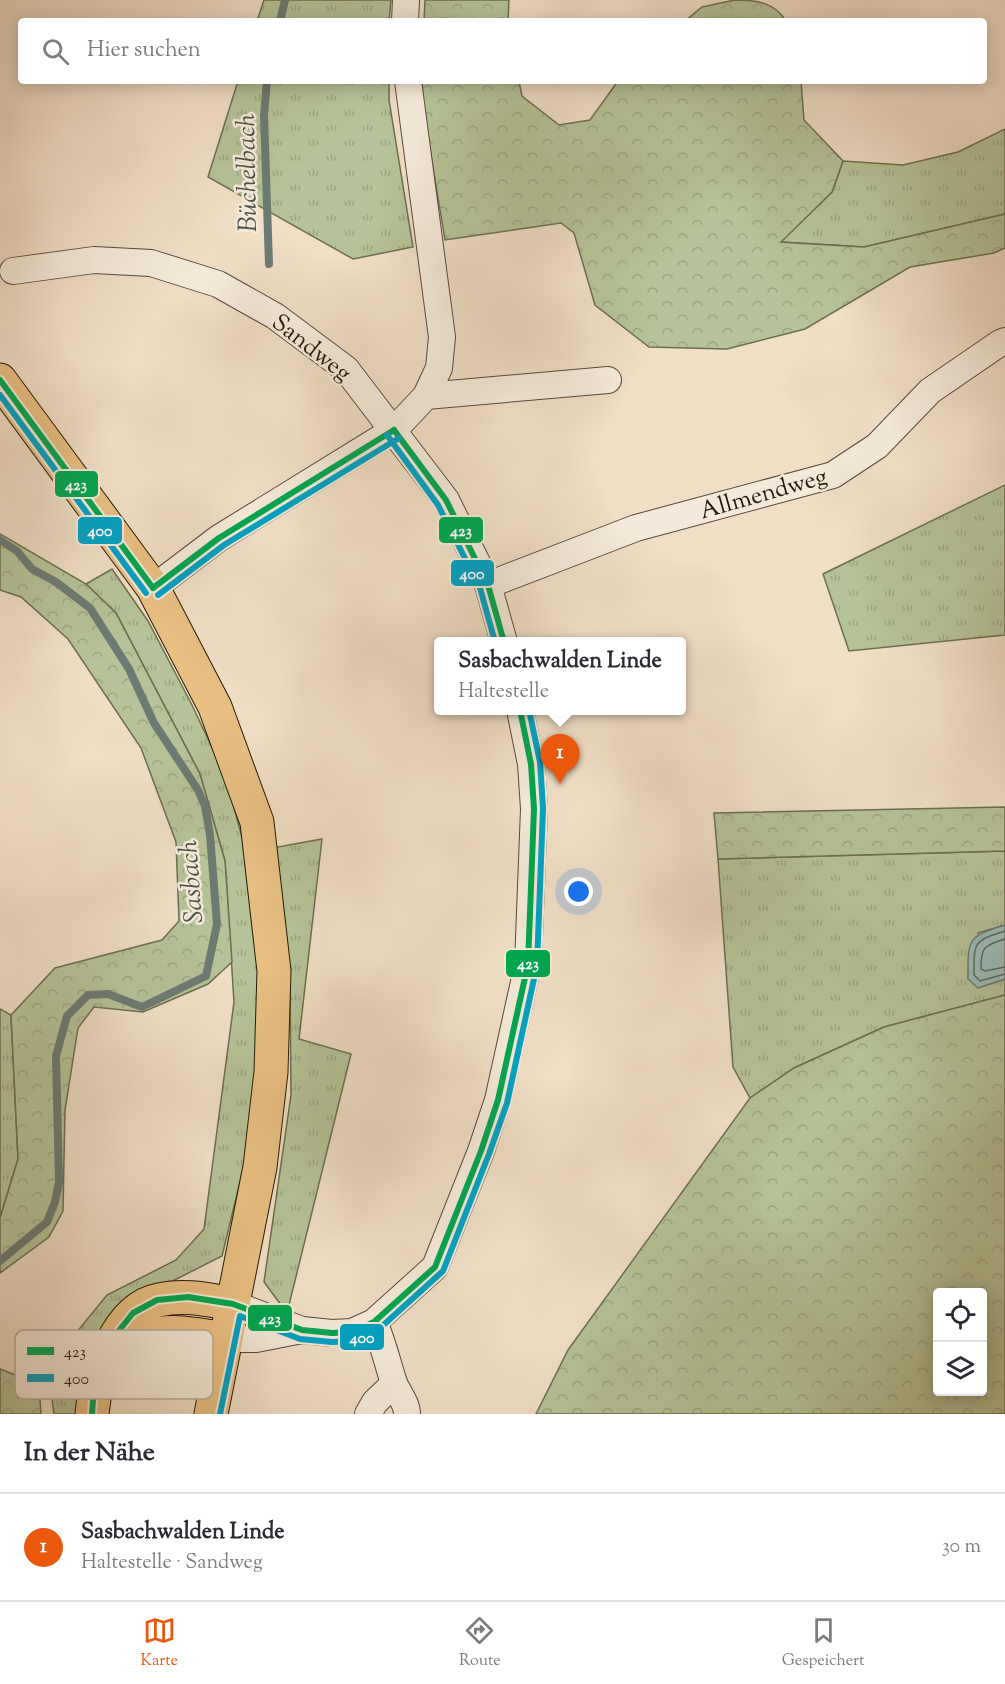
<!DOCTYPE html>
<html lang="de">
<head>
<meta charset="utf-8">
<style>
	:root { --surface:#fff; --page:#f2f2f3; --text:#2b2b33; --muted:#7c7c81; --line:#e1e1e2; --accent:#ea580c }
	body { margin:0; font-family:"Sorts Mill Goudy",serif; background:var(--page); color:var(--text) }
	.controls { position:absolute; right:18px; bottom:18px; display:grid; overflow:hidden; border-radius:6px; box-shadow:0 3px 15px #0003 }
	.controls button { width:54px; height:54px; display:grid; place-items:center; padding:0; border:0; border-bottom:2px solid var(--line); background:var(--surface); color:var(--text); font:30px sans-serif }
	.you { position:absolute; left:579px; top:892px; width:21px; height:21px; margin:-15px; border:4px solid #fff; border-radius:50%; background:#1a73e8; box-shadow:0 0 0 9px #1a73e833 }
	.badge { display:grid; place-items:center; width:39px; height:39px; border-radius:50%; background:var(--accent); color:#fff; font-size:20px; font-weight:700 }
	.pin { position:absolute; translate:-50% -50px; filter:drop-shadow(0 2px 3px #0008) }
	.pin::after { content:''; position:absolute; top:32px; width:21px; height:18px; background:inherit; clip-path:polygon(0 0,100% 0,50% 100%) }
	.popup { position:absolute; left:434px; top:637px; width:252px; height:78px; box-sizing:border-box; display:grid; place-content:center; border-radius:6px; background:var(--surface); filter:drop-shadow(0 2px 4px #0005); font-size:20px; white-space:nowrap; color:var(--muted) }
	.popup b { font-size:22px; color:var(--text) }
	.popup::after { content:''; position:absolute; left:50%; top:100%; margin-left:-12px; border:12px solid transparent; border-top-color:var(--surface) }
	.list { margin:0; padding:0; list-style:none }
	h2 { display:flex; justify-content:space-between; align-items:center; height:78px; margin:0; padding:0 24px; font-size:26px }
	h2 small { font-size:20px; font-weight:400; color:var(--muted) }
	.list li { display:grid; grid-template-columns:39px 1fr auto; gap:18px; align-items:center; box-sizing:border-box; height:108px; padding:0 24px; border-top:2px solid var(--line) }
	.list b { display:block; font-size:22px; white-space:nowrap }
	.list p { margin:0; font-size:20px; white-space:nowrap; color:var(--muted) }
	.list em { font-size:20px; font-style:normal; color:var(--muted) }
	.icon { flex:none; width:33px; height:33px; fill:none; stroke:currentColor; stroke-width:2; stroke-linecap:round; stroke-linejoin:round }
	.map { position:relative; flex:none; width:1005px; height:1414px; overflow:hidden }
	.search { position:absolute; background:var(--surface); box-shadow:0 3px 15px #0003; left:18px; right:18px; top:18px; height:66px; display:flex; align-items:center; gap:15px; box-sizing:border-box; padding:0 21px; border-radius:6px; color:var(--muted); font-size:22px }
	.sheet { height:186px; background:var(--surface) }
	nav { display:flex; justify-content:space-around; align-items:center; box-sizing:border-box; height:84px; border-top:2px solid var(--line); background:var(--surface); font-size:16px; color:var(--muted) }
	nav a { display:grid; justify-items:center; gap:3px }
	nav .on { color:var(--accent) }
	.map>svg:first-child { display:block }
	.grass { fill:url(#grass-tufts); stroke:#6e6e51; stroke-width:1.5 }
	.forest { fill:url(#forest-crowns); stroke:#6e6e51; stroke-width:1.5; fill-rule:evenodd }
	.water { fill:#9abcb7; stroke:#6c7b72; stroke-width:1.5 }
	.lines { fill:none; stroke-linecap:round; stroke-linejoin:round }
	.shore { stroke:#606a61; stroke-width:1.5 }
	.stream { stroke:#6c7b72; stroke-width:8 }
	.minor-casing { stroke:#594a3a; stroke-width:28 }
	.major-casing { stroke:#27190b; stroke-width:35 }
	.minor { stroke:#f5ead9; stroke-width:26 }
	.major { stroke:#e8bf82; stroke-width:33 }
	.bus-1-casing { stroke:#f5ead9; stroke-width:10 }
	.bus-2-casing { stroke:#f5ead9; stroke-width:10 }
	.bus-1 { stroke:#00a651; stroke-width:6 }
	.bus-2 { stroke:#02a2c4; stroke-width:6 }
	.labels { text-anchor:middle; stroke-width:5; stroke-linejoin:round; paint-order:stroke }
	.street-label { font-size:24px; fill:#27190b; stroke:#f5ead9 }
	.water-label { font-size:26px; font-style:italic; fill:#4f5247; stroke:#f5ead9 }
	.key { fill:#f5ead9; stroke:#b7ab9b; stroke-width:1.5 }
	.key-label { font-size:16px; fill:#27190b }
	.line-badge { stroke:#f5ead9; stroke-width:2 }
	.badge-label { font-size:16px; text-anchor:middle; font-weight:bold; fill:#fff }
</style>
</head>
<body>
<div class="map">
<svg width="1005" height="1414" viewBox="0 0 1005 1414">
	<defs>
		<pattern id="grass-tufts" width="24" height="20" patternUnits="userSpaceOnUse" patternTransform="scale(1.5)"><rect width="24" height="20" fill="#b6c297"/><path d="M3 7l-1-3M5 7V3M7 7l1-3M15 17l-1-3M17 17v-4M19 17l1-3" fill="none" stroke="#9ca681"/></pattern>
		<pattern id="forest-crowns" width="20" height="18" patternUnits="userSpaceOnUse" patternTransform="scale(1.5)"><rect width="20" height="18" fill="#b6c297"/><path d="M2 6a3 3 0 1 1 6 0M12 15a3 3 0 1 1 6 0" fill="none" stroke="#9ca681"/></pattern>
	</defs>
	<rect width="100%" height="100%" fill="#f0dec5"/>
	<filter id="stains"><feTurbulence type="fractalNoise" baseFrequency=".00333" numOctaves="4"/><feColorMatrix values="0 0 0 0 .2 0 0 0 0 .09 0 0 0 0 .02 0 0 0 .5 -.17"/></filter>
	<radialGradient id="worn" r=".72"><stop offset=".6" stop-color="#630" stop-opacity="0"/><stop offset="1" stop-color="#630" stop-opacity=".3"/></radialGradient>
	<g class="grass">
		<polygon points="264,0 391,0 389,21 257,21"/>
		<polygon points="238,81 389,81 389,100 413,247 353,259 208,177"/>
		<polygon points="1005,129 1005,214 864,247 780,242 832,192 843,161 903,165 958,152"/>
		<polygon points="1005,485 1005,635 849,651 823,574"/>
		<polygon points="112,569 148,621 192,705 225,775 243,841 255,908 262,1022 247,1153 222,1256 133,1301 102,1327 82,1372 78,1414 54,1414 52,1399 71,1339 107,1295 176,1260 204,1229 234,1002 225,861 200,774 116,613 86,584"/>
		<polygon points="322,839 299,1039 351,1054 287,1313 264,1282 291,1095 290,976 272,848"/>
		<polygon points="1005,851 1005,925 978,933 978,988 1005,979 1005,995 884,1027 794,1068 750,1098 733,1067 718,859"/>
		<polygon points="0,1009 11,1015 18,1159 0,1218"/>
	</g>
	<g class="forest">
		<polygon points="425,0 509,0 508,21 424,21"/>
		<path d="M735 0C756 0 774 2 786 21H685L702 7Z"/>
		<polygon points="422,81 519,81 522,96 559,125 590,120 618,81 801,81 804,120 843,161 832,192 781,242 864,247 1005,214 1005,248 994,253 910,267 805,329 727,349 649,347 595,305 574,233 561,223 445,240 422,101"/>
		<polygon points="0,534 86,584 116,613 200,774 225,861 232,962 208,984 143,1012 94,1007 78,1028 65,1110 63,1211 49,1237 0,1273 0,1218 18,1159 11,1015 55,968 162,940 179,921 176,842 141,748 68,639 21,597 0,590"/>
		<polygon points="1005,807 1005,851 718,859 714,813"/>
		<path d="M1005 995V1414H536L568 1350 750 1098 794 1068 884 1027ZM938 1292H982V1392H938Z"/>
		<polygon points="0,1369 18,1376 40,1400 41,1414 0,1414"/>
	</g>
	<path class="water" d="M1005 925V979L978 988 968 979C968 940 966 937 1005 925Z"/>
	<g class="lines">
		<g class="shore">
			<path d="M1005 931C973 941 974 942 974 975L980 981 1005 974"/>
			<path d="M1005 939C984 946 981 946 981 969L985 971 1005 967"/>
		</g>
		<g class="stream">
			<polyline points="280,21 285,0"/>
			<polyline points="267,81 264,115 269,264"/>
			<polyline points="0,540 17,551 32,569 56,582 90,608 129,669 154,723 198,790 205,806 210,835 217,924 206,976 142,1007 108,994 88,995 67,1016 56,1056 59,1182 55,1202 47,1222 0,1261"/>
		</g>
		<defs>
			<g id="minor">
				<polyline points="405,21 406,0"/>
				<polyline points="13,271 94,260 151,263 218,284 275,316 346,369 446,500 488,585 504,642"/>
				<polyline points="426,396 608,380"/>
				<polyline points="488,585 636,528 833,475 877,446 930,391 1000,343 1005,341"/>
				<polyline points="153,588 219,538 394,430 426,396 439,368 442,337 408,81"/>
				<polyline points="233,1304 302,1330 332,1333 352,1332 374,1322 435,1267 481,1151 498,1100 528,964 534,809 531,764 520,710"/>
				<path d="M374 1322C383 1342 387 1362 394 1383 398 1393 407 1403 407 1414"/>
				<polyline points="226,1339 256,1339 302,1330"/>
				<polyline points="368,1414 375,1402 394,1384"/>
			</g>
			<g id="major">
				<polyline points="0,380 153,588 215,707 257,822 274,971 271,1072 260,1167 211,1414"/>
				<path d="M104 1361C153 1325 169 1330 226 1339"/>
				<path d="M92 1414C95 1376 116 1308 159 1300 184 1294 209 1300 233 1304"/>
			</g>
		</defs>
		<use href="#minor" class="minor-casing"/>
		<use href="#major" class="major-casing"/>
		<use href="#minor" class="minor"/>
		<use href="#major" class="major"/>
		<defs>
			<g id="bus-1">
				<polyline points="0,380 153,588"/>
				<polyline points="394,430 446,500 488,585 504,642"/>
				<polyline points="153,588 219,538 394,430"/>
				<polyline points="92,1414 93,1400 104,1361 117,1333 133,1313 157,1300 188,1297 233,1304 302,1330 332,1333 352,1332 374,1322 435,1267 481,1151 498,1100 528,964 534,809 531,764 520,710"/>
			</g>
			<g id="bus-2">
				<polyline points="0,395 146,593"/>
				<polyline points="387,435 438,505 480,588 495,642"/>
				<polyline points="158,595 224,545 399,438"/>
				<polyline points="220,1414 240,1316 300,1339 332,1342 354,1341 379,1329 443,1271 489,1154 507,1103 537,965 543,808 540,762 529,710"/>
			</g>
		</defs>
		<use href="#bus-1" class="bus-1-casing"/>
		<use href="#bus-2" class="bus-2-casing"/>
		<use href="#bus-1" class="bus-1"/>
		<use href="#bus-2" class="bus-2"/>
	</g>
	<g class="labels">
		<g class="street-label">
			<text transform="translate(312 347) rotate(38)" y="8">Sandweg</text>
			<text transform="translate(763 493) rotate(-16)" y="8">Allmendweg</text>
		</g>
		<g class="water-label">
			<text transform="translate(246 173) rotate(-91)" y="9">Büchelbach</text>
			<text transform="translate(190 882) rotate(-94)" y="9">Sasbach</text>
		</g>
	</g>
	<rect x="15" y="1330" width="198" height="69" rx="9" class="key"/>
	<rect x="27" y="1347" width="27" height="8" fill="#00a651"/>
	<rect x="27" y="1374" width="27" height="8" fill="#02a2c4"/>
	<g class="key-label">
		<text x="64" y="1357">423</text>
		<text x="64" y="1384">400</text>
	</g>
	<g class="line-badge">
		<rect x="54" y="470" width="45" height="28" rx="6" fill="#00a651"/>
		<rect x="438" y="516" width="46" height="28" rx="6" fill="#00a651"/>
		<rect x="77" y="516" width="46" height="29" rx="6" fill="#02a2c4"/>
		<rect x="450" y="559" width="45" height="28" rx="6" fill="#02a2c4"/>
		<rect x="505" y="949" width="46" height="29" rx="6" fill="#00a651"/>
		<rect x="247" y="1304" width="46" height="28" rx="6" fill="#00a651"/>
		<rect x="339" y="1323" width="46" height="28" rx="6" fill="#02a2c4"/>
	</g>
	<g class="badge-label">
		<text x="76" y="490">423</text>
		<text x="461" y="536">423</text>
		<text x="100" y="536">400</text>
		<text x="472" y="579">400</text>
		<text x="528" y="969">423</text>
		<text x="270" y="1324">423</text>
		<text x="362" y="1343">400</text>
	</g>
	<rect width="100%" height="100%" filter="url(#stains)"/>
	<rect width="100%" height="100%" fill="url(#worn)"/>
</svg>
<div class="controls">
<button><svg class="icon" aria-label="locate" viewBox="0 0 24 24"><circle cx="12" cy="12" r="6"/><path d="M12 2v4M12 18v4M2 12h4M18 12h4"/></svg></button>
<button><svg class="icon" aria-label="layers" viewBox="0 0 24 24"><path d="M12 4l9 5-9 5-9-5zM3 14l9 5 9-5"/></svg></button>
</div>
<div class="you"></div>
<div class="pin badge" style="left:560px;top:784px">1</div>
<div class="popup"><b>Sasbachwalden Linde</b>Haltestelle</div>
<div class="search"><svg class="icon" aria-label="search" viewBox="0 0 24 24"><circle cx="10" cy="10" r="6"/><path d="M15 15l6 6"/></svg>Hier suchen</div>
</div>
<section class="sheet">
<h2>In der Nähe<small></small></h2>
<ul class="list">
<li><span class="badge">1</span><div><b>Sasbachwalden Linde</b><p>Haltestelle · Sandweg</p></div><em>30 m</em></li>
</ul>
</section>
<nav>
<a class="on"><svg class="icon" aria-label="map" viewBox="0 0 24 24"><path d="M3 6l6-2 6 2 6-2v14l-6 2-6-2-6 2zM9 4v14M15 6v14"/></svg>Karte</a>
<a><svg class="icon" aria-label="directions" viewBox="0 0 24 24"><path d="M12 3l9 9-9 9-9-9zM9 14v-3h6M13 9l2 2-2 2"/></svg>Route</a>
<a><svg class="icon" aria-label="saved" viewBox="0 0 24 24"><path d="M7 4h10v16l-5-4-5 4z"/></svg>Gespeichert</a>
</nav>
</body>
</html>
